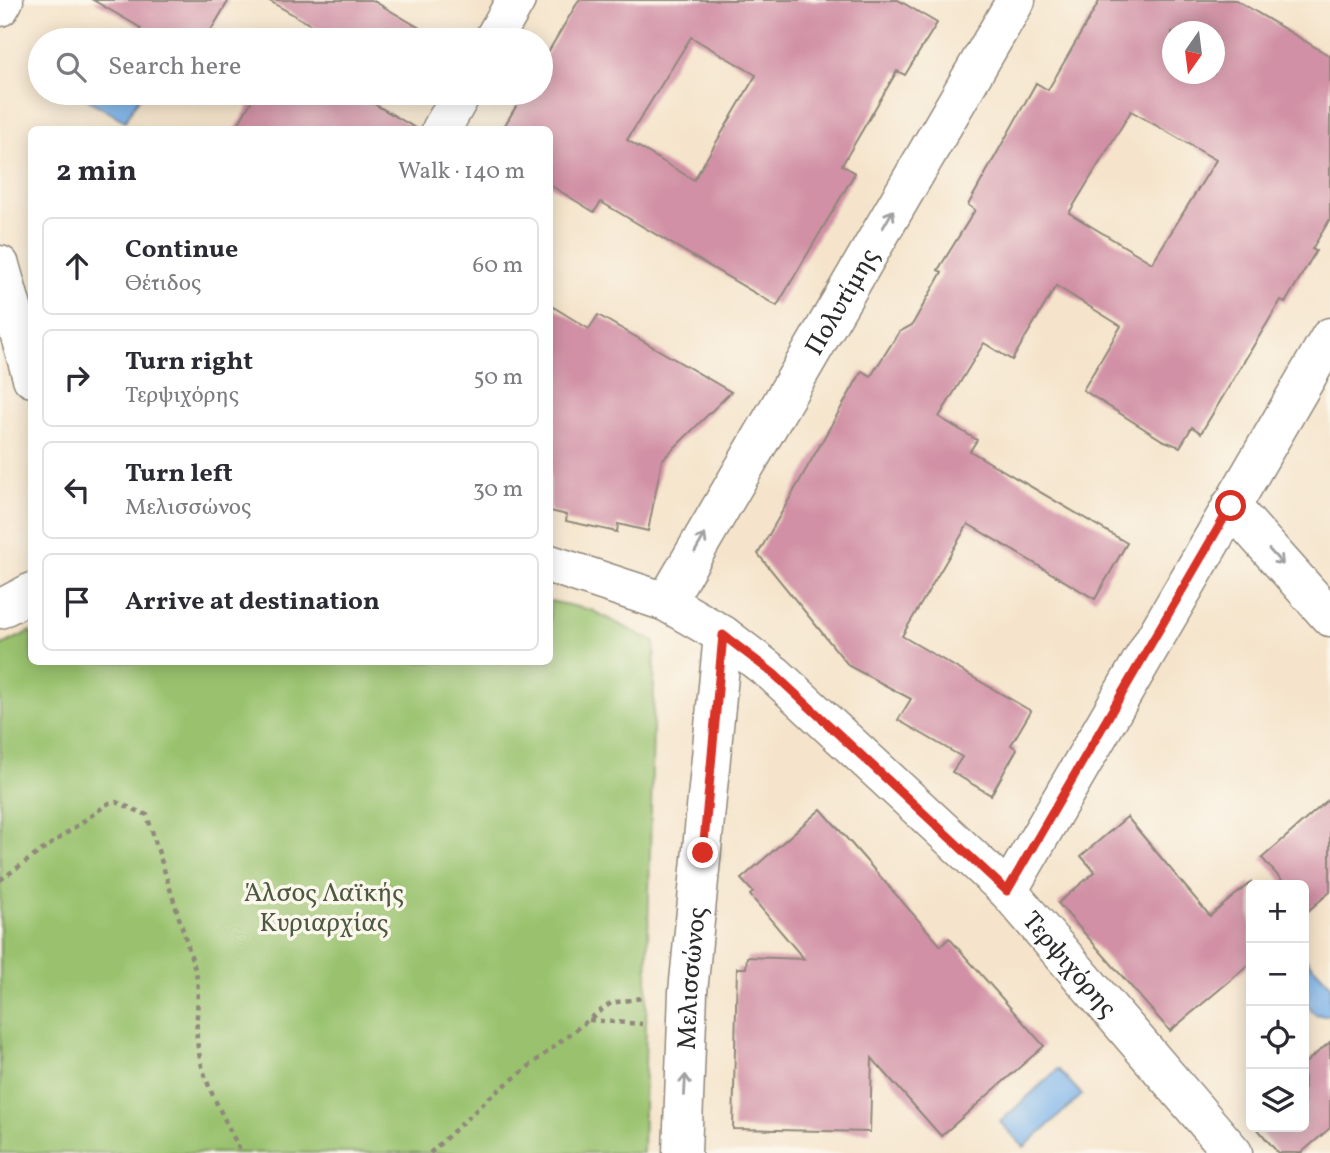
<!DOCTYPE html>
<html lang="en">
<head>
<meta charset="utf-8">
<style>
	:root { --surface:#fff; --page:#f2f2f3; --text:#2b2b33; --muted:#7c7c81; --line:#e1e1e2 }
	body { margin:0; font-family:Vollkorn,serif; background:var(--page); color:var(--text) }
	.controls { position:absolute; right:21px; bottom:21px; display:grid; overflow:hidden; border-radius:10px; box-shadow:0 4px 18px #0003 }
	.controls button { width:63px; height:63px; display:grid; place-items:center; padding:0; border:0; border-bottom:2px solid var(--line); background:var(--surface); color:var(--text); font:35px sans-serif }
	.compass { position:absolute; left:1162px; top:21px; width:63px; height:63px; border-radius:50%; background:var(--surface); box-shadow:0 4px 18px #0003; rotate:194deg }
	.stop { position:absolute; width:21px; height:21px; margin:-16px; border:5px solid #d93025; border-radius:50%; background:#fff }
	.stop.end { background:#d93025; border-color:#fff; box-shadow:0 2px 7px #0008 }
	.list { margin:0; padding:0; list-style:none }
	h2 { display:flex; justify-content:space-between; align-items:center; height:91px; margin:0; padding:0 28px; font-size:30px }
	h2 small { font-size:23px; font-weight:400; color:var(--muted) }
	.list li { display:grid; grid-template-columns:46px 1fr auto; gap:21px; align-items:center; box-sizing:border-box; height:98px; margin:0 14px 14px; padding:0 14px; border:2px solid var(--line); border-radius:10px }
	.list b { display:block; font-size:26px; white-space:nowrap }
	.list p { margin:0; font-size:23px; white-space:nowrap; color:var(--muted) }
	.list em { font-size:23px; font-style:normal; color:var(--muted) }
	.icon { flex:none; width:38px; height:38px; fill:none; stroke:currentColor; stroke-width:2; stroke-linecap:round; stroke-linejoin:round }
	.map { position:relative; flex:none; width:1330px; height:1153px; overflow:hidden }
	.search { position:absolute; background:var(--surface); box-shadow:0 4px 18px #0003; left:28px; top:28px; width:525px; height:77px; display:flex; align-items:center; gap:18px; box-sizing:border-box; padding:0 24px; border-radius:38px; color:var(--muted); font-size:26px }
	.panel { position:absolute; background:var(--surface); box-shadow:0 4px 18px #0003; left:28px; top:126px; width:525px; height:539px; border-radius:10px }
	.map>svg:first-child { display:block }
	.green { fill:#9ac26e; stroke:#62764c; stroke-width:2 }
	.water { fill:#7cb3eb; stroke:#546f8b; stroke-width:2 }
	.building { fill:#d190a5; fill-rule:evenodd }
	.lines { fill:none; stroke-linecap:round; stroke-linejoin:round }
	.street-casing { stroke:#90887b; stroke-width:41 }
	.path { stroke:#90887b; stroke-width:4.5; stroke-dasharray:5 5; stroke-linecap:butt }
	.street { stroke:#fff; stroke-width:38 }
	.oneway { stroke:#a0a0a0 }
	.route { stroke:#d93025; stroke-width:9 }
	.labels { text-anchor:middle; stroke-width:7; stroke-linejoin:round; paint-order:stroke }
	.street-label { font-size:26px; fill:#2b2b2b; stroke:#fbf7ec }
	.park-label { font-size:26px; fill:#4c583f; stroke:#fbf7ec }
</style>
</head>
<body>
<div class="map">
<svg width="1330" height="1153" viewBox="0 0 1330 1153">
	<rect width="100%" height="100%" fill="#fbf7ec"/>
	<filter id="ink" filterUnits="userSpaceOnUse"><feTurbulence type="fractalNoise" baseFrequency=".0143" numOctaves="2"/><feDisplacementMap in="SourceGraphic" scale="14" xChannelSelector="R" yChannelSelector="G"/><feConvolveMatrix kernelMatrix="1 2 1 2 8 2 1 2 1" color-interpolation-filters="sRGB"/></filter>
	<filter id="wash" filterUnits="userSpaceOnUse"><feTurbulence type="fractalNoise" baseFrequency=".00686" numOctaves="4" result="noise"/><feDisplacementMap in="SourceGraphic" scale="28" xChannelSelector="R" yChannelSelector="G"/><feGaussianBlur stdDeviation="1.57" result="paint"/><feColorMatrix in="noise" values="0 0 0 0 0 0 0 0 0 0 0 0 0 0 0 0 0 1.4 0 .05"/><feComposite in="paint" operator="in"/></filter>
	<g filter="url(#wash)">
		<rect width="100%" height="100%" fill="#f5e4cb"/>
		<polygon class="green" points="550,601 591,610 655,642 643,1153 0,1153 0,646 31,631 32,662 550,662"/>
		<g class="water">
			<polygon points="76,93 142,93 125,121"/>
			<polygon points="1304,957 1330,984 1330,1013 1325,1016 1315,1014 1304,1002"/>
			<polygon points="1058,1069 1082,1095 1024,1147 1000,1122"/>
		</g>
		<g id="blocks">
			<g class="building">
				<polygon points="93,0 229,0 205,40 133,40 141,28"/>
				<polygon points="268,0 372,0 440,40 337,40"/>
				<path d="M579 0H898L937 23 905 75 897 71 842 165 855 173 777 306 601 202 594 212 550 185V130H502L524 93H541V64ZM691 37 756 75 694 180 627 140Z"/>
				<path d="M1100 0H1236L1330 56V219L1312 249 1316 251 1285 303 1281 300 1201 433 1192 427 1180 447 1162 440 1083 390 1121 326 1056 286 1012 360 984 343 939 417 977 440 970 451 1127 543 1095 599 968 524 902 636 1031 711 1011 745 1017 749 991 795 952 772 962 757 898 720 911 699 849 666 758 554 862 371 871 376 899 332 912 325 942 272 938 270 975 210 968 205 1036 83 1048 90ZM1172 32H1214V74H1172ZM1131 111 1216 160 1152 263 1069 213Z"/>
				<polygon points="256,93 355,93 419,130 235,130"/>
				<polygon points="550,305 589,329 598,315 731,392 662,460 648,531 618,524 617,532 566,521 567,515 550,511"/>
				<polygon points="1330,798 1330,892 1308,911 1304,905 1304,885 1286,885 1262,858"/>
				<polygon points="821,809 941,946 949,938 1044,1046 941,1136 872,1058 870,1132 733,1129 737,968 746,968 747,957 804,959 750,895 753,892 741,879"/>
				<polygon points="1127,817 1210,916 1251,882 1251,963 1170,1031 1058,903 1095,872 1081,856"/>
				<polygon points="1330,1042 1330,1128 1301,1153 1278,1153 1256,1127 1304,1127 1304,1064"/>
			</g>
		</g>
	</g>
	<g filter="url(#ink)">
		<use href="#blocks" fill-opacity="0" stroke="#90887b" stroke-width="2"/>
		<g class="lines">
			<defs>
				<g id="street">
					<polyline points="0,7 4,0"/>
					<polyline points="493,40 516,0"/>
					<polyline points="441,130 462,93"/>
					<polyline points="0,265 32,378"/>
					<polyline points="1231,506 1330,617"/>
					<path id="s1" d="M550 564 666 602 723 635 774 674 1008 891 1233 1153"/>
					<path id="s2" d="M666 602 1016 0"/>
					<polyline points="0,609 32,592"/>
					<polyline points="1008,891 1330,337"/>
					<path id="s3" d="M682 1153 688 992 723 635"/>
				</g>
			</defs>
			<use href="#street" class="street-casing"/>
			<g class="path">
				<path d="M0 880 109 803 116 802 147 815 196 972C201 999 193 1026 199 1053 205 1088 227 1121 241 1153"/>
				<polyline points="589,1020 642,1024"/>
				<polyline points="430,1153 490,1097 588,1020 611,1003 642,998"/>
			</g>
			<use href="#street" class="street"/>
		</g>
		<defs><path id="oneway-shaft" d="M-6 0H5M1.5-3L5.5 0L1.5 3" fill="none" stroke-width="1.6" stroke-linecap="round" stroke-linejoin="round" transform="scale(1.75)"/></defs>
		<g class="oneway">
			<use href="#oneway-shaft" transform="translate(888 219) rotate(-60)"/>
			<use href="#oneway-shaft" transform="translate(700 543) rotate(-60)"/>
			<use href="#oneway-shaft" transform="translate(1276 557) rotate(48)"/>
			<use href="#oneway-shaft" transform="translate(685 1085) rotate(-87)"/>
		</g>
	</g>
	<g class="lines" filter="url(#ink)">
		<polyline class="route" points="703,853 723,635 774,674 1007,891 1231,506"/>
	</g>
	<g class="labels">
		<g class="street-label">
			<text dy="9" stroke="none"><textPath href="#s2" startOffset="348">Πολυτίμης</textPath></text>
			<text dy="9" stroke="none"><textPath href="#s1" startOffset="667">Τερψιχόρης</textPath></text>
			<text dy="9" stroke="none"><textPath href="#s3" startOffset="175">Μελισσώνος</textPath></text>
		</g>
		<g class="park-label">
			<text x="324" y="901">Άλσος Λαϊκής<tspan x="324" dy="30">Κυριαρχίας</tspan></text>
		</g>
	</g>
</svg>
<div class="controls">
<button>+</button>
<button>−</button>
<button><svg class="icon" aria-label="locate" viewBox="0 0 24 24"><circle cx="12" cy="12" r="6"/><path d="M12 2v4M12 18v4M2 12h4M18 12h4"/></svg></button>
<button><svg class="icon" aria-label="layers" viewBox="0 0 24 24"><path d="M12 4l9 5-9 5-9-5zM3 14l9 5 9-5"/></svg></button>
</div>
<svg class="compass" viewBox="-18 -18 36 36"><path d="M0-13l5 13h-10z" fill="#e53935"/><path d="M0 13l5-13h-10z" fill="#7c7c81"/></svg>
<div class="stop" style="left:1231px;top:506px"></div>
<div class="stop end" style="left:703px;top:853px"></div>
<div class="search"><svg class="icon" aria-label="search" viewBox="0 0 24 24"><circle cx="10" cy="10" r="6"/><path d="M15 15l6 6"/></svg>Search here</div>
<section class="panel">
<h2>2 min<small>Walk · 140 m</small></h2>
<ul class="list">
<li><svg class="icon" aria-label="ahead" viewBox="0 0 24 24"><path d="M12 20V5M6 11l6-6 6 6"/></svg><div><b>Continue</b><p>Θέτιδος</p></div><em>60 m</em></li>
<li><svg class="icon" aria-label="right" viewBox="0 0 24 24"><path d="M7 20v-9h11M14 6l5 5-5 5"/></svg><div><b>Turn right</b><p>Τερψιχόρης</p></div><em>50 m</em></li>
<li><svg class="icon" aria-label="left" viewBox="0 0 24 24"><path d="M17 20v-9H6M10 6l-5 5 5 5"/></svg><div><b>Turn left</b><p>Μελισσώνος</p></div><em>30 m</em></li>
<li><svg class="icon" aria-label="arrive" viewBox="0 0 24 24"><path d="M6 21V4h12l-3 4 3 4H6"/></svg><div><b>Arrive at destination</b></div></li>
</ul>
</section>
</div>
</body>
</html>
